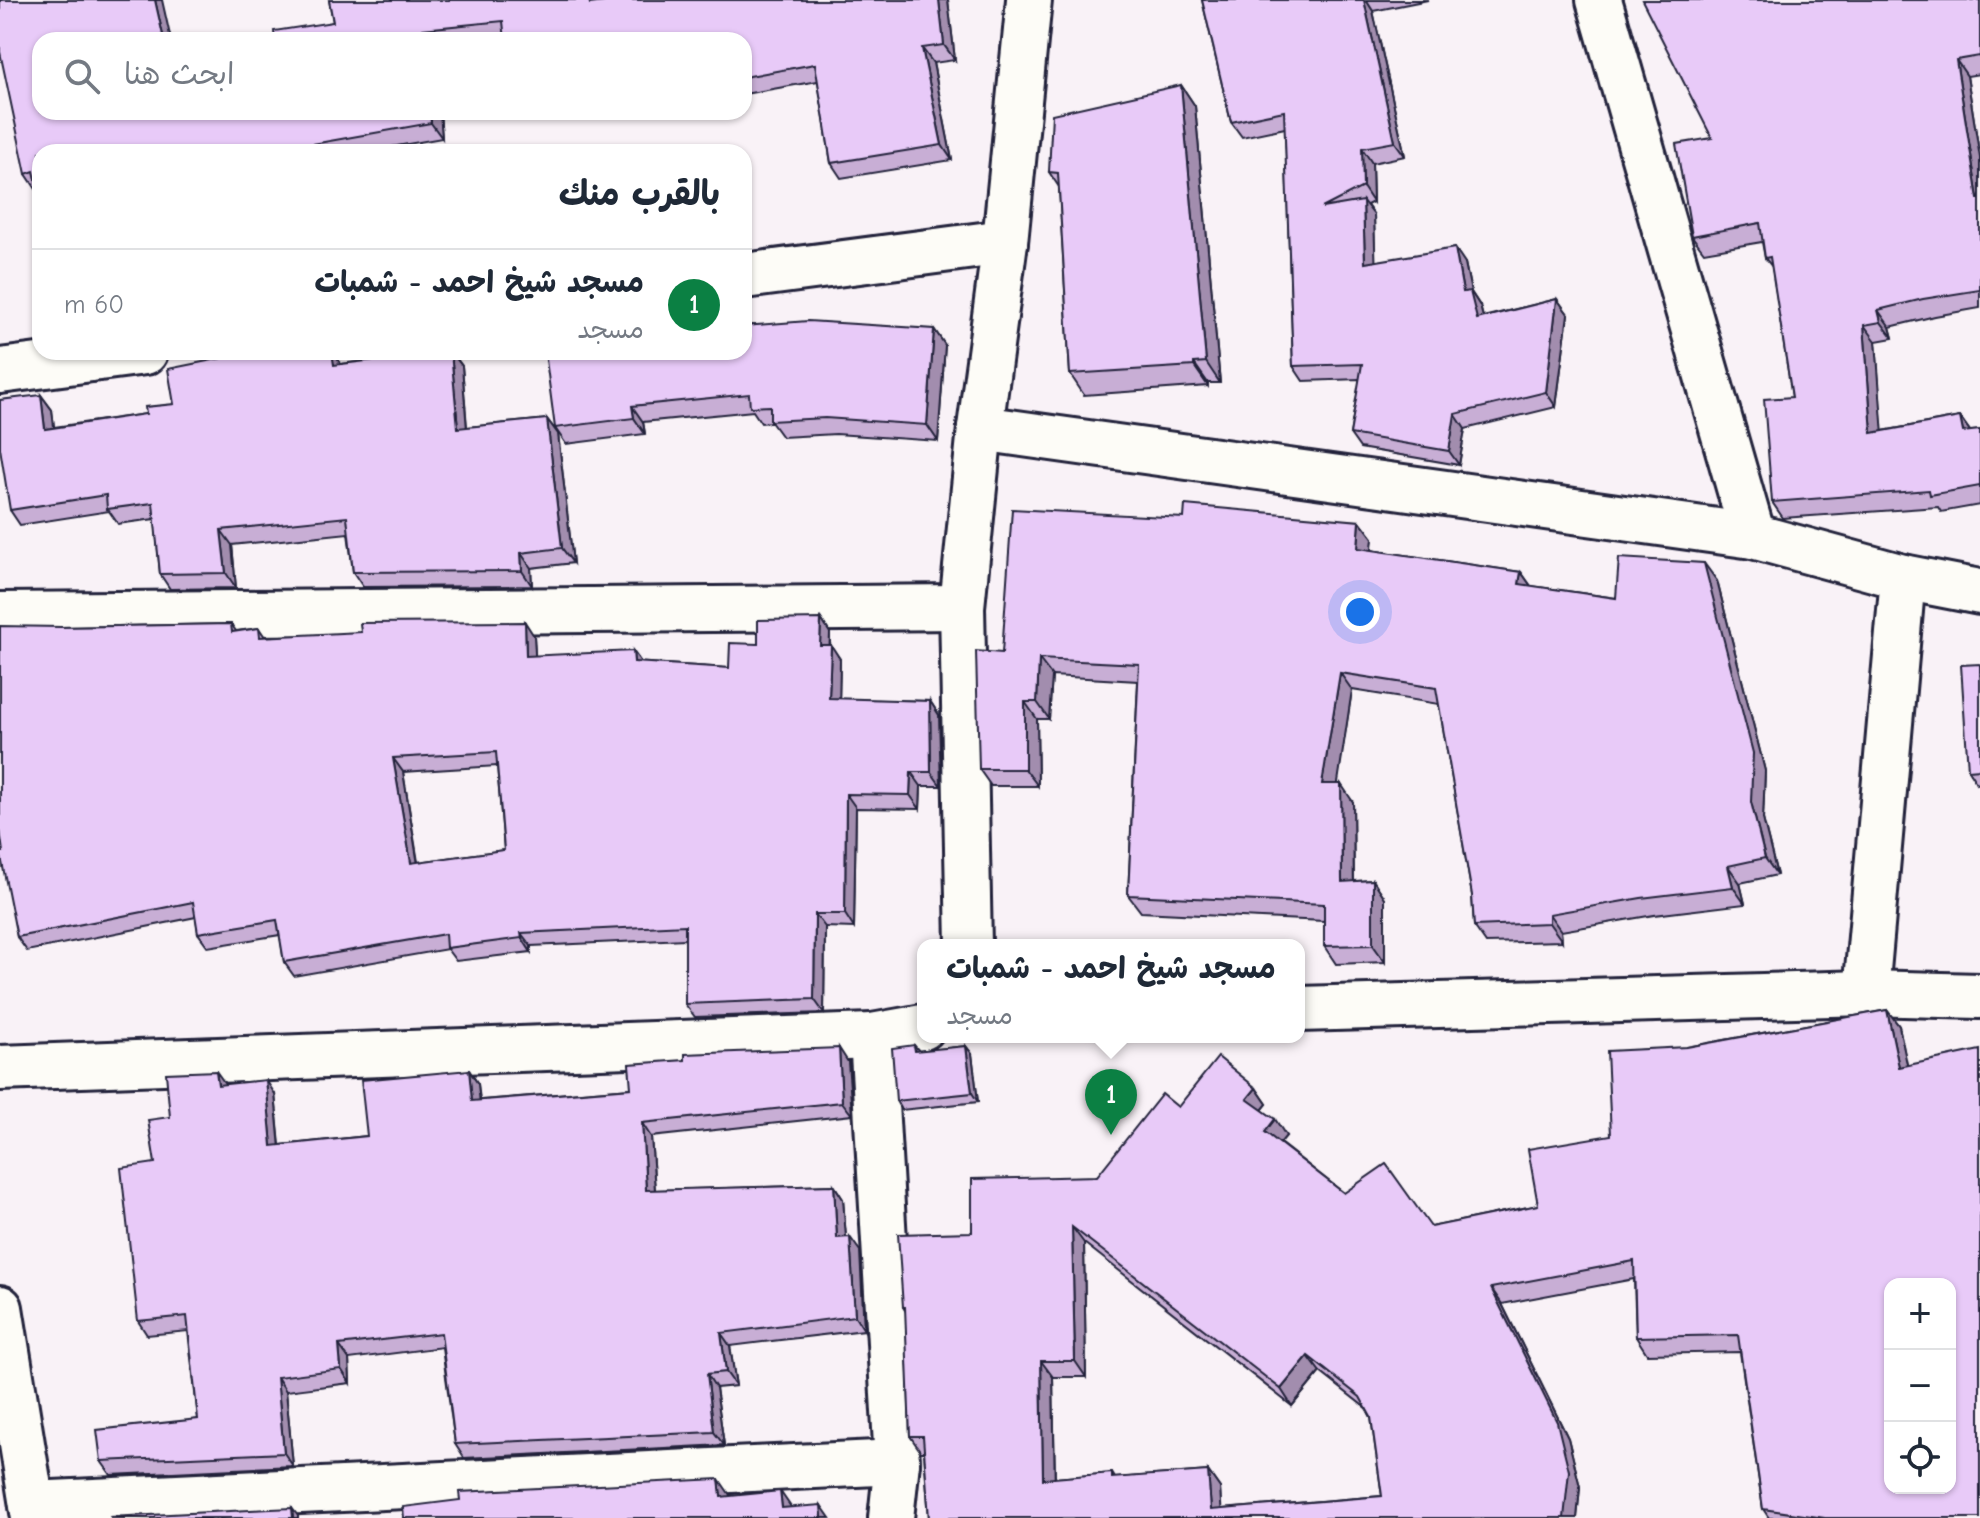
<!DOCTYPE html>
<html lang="ar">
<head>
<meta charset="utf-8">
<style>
	:root { --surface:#fff; --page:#f2f2f3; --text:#1f2937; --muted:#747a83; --line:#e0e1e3; --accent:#0b8043 }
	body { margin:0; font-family:"Comic Neue","Playpen Sans Arabic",sans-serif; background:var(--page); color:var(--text); direction:rtl }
	.controls { position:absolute; right:24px; bottom:24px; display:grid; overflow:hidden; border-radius:16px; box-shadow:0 2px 6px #0004 }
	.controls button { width:72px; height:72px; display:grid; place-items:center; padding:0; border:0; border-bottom:2px solid var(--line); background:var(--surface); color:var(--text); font:40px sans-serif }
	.you { position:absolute; left:1360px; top:612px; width:28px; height:28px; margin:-20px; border:6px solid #fff; border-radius:50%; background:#1a73e8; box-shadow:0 0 0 12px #1a73e833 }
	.badge { display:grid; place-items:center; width:52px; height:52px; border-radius:50%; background:var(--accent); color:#fff; font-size:26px; font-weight:700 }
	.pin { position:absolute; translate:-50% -66px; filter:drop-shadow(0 2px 4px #0008) }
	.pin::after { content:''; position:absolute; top:42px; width:28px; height:24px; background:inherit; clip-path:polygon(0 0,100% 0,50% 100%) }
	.popup { position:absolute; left:917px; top:939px; width:388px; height:104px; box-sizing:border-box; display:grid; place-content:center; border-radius:16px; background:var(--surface); filter:drop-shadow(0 2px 6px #0005); font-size:26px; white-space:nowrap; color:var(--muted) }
	.popup b { font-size:30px; color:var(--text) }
	.popup::after { content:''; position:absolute; left:50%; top:100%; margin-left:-16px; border:16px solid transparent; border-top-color:var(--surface) }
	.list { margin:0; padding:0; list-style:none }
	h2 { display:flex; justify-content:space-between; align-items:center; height:104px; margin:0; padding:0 32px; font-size:34px }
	h2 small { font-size:26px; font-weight:400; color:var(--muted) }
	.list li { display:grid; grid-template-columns:52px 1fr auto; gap:24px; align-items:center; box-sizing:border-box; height:112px; padding:0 32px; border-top:2px solid var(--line) }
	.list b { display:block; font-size:30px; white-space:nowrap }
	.list p { margin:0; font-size:26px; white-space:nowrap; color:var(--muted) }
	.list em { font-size:26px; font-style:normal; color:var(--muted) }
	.icon { flex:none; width:44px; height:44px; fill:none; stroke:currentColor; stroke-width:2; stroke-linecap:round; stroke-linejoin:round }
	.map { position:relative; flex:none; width:1980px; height:1518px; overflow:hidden; direction:ltr }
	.search { position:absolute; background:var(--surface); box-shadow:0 2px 6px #0004; left:32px; top:32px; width:720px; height:88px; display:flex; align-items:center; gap:20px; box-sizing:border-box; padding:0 28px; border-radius:24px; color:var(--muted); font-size:30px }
	.panel { position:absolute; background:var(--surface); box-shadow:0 2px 6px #0004; left:32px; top:144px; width:720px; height:216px; border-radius:24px; direction:rtl }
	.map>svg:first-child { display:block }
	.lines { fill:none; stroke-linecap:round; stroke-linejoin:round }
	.street-casing { stroke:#22223b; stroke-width:50 }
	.street { stroke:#fdfcf7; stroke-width:44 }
	.wall { fill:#c8aed5; stroke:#22223b; stroke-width:2; fill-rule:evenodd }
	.shaded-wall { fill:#a28dae; stroke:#22223b; stroke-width:2 }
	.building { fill:#e8caf8; stroke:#22223b; stroke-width:2; fill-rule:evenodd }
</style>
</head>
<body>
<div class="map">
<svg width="1980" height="1518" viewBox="0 0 1980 1518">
	<rect width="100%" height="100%" fill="#f9f2f7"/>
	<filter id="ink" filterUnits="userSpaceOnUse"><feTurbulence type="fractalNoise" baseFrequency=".0125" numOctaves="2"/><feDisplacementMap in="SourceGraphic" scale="16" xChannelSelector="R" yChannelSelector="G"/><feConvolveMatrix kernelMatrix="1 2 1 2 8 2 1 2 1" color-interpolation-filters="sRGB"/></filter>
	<g filter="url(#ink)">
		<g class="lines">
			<defs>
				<g id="street">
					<polyline points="1599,0 1753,536"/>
					<polyline points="744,276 1005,242"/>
					<polyline points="0,371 145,352"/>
					<polyline points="980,428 1753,536 1903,577 1980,592"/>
					<polyline points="0,615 962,607"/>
					<polyline points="969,945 962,607 980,428 1005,242 1029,0"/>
					<polyline points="1866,993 1903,577"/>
					<polyline points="1299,1009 1866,993 1980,996"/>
					<polyline points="872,1036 897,1462 891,1518"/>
					<polyline points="0,1068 872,1036 923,1027"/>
					<polyline points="0,1308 34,1518"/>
					<polyline points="32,1504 897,1462"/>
				</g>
			</defs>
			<use href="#street" class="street-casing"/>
			<use href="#street" class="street"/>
		</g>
		<g class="wall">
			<polygon points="329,0 597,0 598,3 621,0 948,0 955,60 933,63 952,160 841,178 831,163 818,81 744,94 744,40 505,37 475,40 273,40 333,22"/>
			<polygon points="1202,0 1428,0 1373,11 1405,156 1372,163 1373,202 1367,205 1374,215 1375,262 1465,263 1471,292 1480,306 1483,317 1557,299 1568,314 1556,407 1465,429 1459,465 1360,448 1350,434 1360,379 1303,381 1293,366 1285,128 1242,137 1231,122"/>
			<polygon points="1980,0 1980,74 1967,76 1980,158 1980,308 1935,316 1890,327 1893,338 1876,341 1882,431 1960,417 1970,431 1980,430 1980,505 1941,512 1938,507 1783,518 1772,502 1792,397 1772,267 1765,258 1762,242 1704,252 1692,236 1712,138"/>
			<polygon points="40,40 440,112 442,138 363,152 40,152 38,188 36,189 26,174"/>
			<polygon points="1181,85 1195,106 1220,383 1208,383 1208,386 1084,395 1070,374 1059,187 1049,172"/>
			<polygon points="746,325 934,329 945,345 938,441 836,434 782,437 771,422 761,423 753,411 643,422 645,434 566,444 555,428"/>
			<polygon points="252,352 337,352 338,360 340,364 441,352 452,352 462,366 467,427 547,419 558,434 573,563 531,568 532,586 363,587 353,572 348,533 232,545 236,588 170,589 160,574 155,519 118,524 109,511 20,525 10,510 41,395 52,410 54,427 146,414 174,404"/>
			<polygon points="1184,518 1360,521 1373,538 1371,550 1521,572 1531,586 1616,598 1717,581 1765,771 1763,819 1777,875 1740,883 1745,904 1654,915 1561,931 1562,941 1486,943 1474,926 1472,895 1439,704 1352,690 1337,784 1353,802 1354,881 1373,880 1385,898 1385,962 1336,964 1324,946 1324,921 1141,912 1128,895 1138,681 1052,676 1049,719 1037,719 1038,786 991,786 979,769 1002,653"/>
			<path d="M821 619 830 633V645L840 659 839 699 930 701 939 715 941 786H921L920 809 856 808 854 928 825 927 824 1013 695 1017 685 1004V939L531 946V952L456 961 447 949 294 976 284 962 280 935 208 947 198 933 196 917 27 951 17 937 3 852 61 627 231 624 236 631 259 628 265 637 534 636 535 656 729 668 758 644ZM497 766 504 850 418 862 403 772Z"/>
			<polygon points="1980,664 1980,783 1977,784 1968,770"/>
			<path d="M1887 1010 1899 1026 1907 1066 1980 1518H1769L1763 1509 1740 1352 1647 1354 1636 1337 1634 1279 1502 1304 1568 1438 1580 1487 1577 1518H929L924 1452H921L910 1436 906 1312 903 1307 972 1232 1097 1176 1178 1107 1256 1088 1267 1104 1262 1110 1286 1136 1280 1143 1344 1193 1431 1227 1538 1205 1611 1135 1687 1047ZM1084 1243 1292 1406 1320 1372 1367 1409 1371 1417 1382 1496 1221 1509 1220 1488 1208 1471 1115 1478 1112 1473 1055 1478 1053 1377H1086Z"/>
			<polygon points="914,1045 919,1051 966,1046 972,1054 978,1102 901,1110 896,1101"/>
			<polygon points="848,1062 852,1115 651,1137 655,1190 834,1185 843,1199 846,1237 860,1251 864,1330 730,1346 736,1386 716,1388 724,1445 464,1458 455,1444 442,1347 349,1359 350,1383 286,1391 293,1466 111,1475 101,1461 198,1419 188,1331 147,1335 138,1321 155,1163 170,1117 225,1084 275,1094 280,1145 367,1136 469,1070 478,1084 480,1100 631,1088"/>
		</g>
		<g class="shaded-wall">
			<polygon points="155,0 162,0 171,40 164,40"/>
			<polygon points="589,0 597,0 600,20 590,4"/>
			<polygon points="939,0 948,0 955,60 944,45"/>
			<polygon points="1364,0 1366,0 1373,11 1405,156 1395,142"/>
			<polygon points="423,29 431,40 424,40"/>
			<polygon points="922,48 933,63 952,160 942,145"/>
			<polygon points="1956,60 1967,76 1980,158 1980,203 1978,199"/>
			<polygon points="1181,85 1195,106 1220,383 1206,362"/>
			<polygon points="430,112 440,112 442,138 431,123"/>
			<polygon points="1362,148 1372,163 1373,202 1363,187"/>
			<polygon points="1363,201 1374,215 1376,278 1365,263"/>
			<polygon points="1455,248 1465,263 1471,292 1480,306 1487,333 1477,319 1463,292"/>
			<polygon points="1557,299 1568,314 1556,407 1546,392"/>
			<polygon points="1878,310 1890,327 1893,338 1881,322"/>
			<polygon points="1864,325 1876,341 1884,449 1872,433"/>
			<polygon points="934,329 945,345 938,441 927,425"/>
			<polygon points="329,352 337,352 338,360 342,366 334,365"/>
			<polygon points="451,352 462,366 468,443 458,428"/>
			<polygon points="1194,363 1208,383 1208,386 1194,366"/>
			<polygon points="41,395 52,410 56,444 45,429"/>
			<polygon points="632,406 643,422 645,434 634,418"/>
			<polygon points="1455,414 1465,429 1459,465 1449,451"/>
			<polygon points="1960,417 1972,434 1963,432"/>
			<polygon points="547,419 558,434 573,563 562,548"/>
			<polygon points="1360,521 1373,538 1370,566 1358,548"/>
			<polygon points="221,530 232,545 236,588 226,573"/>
			<polygon points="521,553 531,568 532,586 522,571"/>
			<polygon points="1704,563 1717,581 1765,771 1763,819 1777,875 1765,858 1751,802"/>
			<polygon points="1521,572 1533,589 1519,584"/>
			<polygon points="821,619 830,633 829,659 820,645"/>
			<polygon points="525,622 534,636 536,670 526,656"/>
			<polygon points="831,645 840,659 839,712 829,698"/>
			<polygon points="633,651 643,665 634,662"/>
			<polygon points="1039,659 1052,676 1049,719 1037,702"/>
			<polygon points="1340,673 1352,690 1335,802 1322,784"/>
			<polygon points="930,701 939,715 941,786 931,772"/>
			<polygon points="1025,702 1037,719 1038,786 1025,769"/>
			<polygon points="393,758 403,772 420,877 411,863"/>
			<polygon points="911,772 921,786 920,809 910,795"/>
			<polygon points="1341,784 1353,802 1354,900 1342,882"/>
			<polygon points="846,794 856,808 854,928 845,914"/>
			<polygon points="1728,866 1740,883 1745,904 1733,887"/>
			<polygon points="1373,880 1385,898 1385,962 1373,945"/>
			<polygon points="815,914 825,927 824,1013 814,999"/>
			<polygon points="1549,914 1561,931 1562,941 1549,923"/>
			<polygon points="521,933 531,946 531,952 522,938"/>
			<polygon points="1887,1010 1899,1026 1911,1083 1899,1067"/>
			<polygon points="966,1046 972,1054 978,1102 972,1093"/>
			<polygon points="839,1048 848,1062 852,1115 842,1102"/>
			<polygon points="469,1070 478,1084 481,1115 472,1101"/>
			<polygon points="216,1071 226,1085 218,1085"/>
			<polygon points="266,1080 275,1094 281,1160 272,1146"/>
			<polygon points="1256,1088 1267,1104 1258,1115 1247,1099"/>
			<polygon points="1275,1119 1286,1136 1276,1148 1265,1132"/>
			<polygon points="642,1123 651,1137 656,1204 646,1190"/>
			<polygon points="834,1185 843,1199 847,1251 837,1238"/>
			<polygon points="1072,1227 1084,1243 1086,1377 1075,1361"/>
			<polygon points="850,1237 860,1251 864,1330 855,1316"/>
			<polygon points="1491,1288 1502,1304 1568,1438 1580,1487 1577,1518 1564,1518"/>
			<polygon points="721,1333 730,1346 736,1386 726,1372"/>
			<polygon points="339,1345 349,1359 350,1383 341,1369"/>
			<polygon points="1308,1356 1320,1372 1292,1406 1281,1389"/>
			<polygon points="1041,1361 1053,1377 1055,1495 1043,1479"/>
			<polygon points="707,1374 716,1388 724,1445 714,1432"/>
			<polygon points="277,1377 286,1391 293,1466 284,1453"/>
			<polygon points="1208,1471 1220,1488 1222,1518 1211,1510"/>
			<polygon points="719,1479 730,1495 732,1513 721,1497"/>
			<polygon points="780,1491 791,1507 792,1518 782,1508"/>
			<polygon points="821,1505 830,1518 822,1518"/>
			<polygon points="292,1508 298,1516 298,1518 293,1518"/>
		</g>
		<g class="building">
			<polygon points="0,0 155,0 164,40 40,40 40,112 430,112 431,123 268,152 40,152 40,196 34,171 26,174 0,52"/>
			<polygon points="329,0 589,0 590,4 621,0 939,0 944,45 922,48 942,145 831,163 815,64 744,77 744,40 505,40 503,21 423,29 424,40 273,40 275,40 274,31 333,22"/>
			<polygon points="1202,0 1364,0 1395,142 1362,148 1363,187 1322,208 1363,201 1365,263 1455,248 1463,292 1470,291 1477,319 1557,299 1546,392 1455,414 1449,451 1350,434 1362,364 1293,366 1284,111 1231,122"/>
			<polygon points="1642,0 1980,0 1980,56 1956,60 1978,199 1980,199 1980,290 1923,299 1878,310 1881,322 1864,325 1872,433 1960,417 1963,432 1980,430 1980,486 1930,495 1929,490 1772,502 1764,399 1792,397 1770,257 1765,258 1760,223 1692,236 1676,144 1712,138"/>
			<polygon points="1181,85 1206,362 1194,363 1194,366 1070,374 1058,173 1049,172 1052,114"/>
			<polygon points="808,321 934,329 927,425 825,418 770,421 770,406 750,407 749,394 632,406 634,418 555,428 545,352 744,352 744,326"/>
			<polygon points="252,352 332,352 334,365 441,352 451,352 458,428 547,419 562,548 521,553 522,571 353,572 347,517 221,530 226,573 160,574 153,503 107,509 106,495 10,510 0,448 0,400 41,395 45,429 146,414 145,407 174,404 168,369"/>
			<polygon points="1185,505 1360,521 1358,548 1521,572 1519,584 1616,598 1619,558 1704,563 1753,753 1751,802 1765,858 1728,866 1733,887 1641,898 1549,914 1549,923 1474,926 1472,895 1436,688 1340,673 1322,784 1341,784 1342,882 1373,880 1373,945 1324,946 1324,904 1128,895 1139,664 1039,659 1037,702 1025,702 1025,769 979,769 976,651 1002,653 1012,509 1184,518"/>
			<path d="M821 619 820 645H831L829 698 930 701 931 772H911L910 795 846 794 845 914H815L814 999 685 1004V925L521 933 522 938 446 948 445 934 284 962 277 920 198 933 193 902 17 937 0 852H3L0 830V626L61 627 231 624 232 632 259 628 260 637 361 632 360 623 525 622 526 656 633 651 634 662 729 668 730 643 758 644V620ZM496 752 504 850 411 863 393 758Z"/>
			<polygon points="1980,664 1980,769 1968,770 1961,665"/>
			<path d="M1887 1010 1899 1067 1980 1050V1518H1825L1763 1509 1738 1335 1636 1337 1634 1261 1491 1288 1557 1422 1569 1471 1564 1518H929L923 1436H910L905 1307H903L898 1234 972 1232V1179L1097 1176 1162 1094 1178 1107 1218 1057 1256 1088 1247 1099 1275 1119 1265 1132 1344 1193 1386 1164 1431 1227 1538 1205 1528 1149 1611 1135 1607 1051 1687 1047ZM1072 1227 1281 1389 1308 1356 1360 1397 1371 1417 1382 1496 1211 1510 1208 1471 1112 1478V1473L1043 1479 1041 1361H1075ZM1890 1284H1950V1488H1890Z"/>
			<polygon points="914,1045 915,1051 966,1046 972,1093 896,1101 892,1048"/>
			<polygon points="839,1048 842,1102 642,1123 646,1190 834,1185 837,1238 850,1237 855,1316 721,1333 726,1372 707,1374 714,1432 455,1444 441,1333 339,1345 341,1369 277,1377 284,1453 101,1461 97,1430 198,1419 187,1316 138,1321 121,1168 155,1163 148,1120 170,1117 166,1073 216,1071 218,1085 266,1080 272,1146 367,1136 361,1080 469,1070 472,1101 631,1088 629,1064 685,1060 685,1054"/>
			<polygon points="719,1479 721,1497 780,1491 782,1508 821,1505 822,1518 404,1518 403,1507 460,1500 459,1492"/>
			<polygon points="292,1508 293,1518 112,1518 111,1517"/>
		</g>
	</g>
</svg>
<div class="controls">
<button>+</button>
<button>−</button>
<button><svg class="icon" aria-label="locate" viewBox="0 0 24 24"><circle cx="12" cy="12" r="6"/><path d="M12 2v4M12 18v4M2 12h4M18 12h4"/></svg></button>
</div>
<div class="you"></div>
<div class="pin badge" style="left:1111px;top:1135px">1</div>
<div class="popup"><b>مسجد شيخ احمد - شمبات</b>مسجد</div>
<div class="search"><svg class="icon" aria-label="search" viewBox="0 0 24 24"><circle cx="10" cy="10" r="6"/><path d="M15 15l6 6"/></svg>ابحث هنا</div>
<section class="panel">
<h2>بالقرب منك<small></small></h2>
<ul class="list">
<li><span class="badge">1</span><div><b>مسجد شيخ احمد - شمبات</b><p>مسجد</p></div><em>60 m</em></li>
</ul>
</section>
</div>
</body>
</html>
